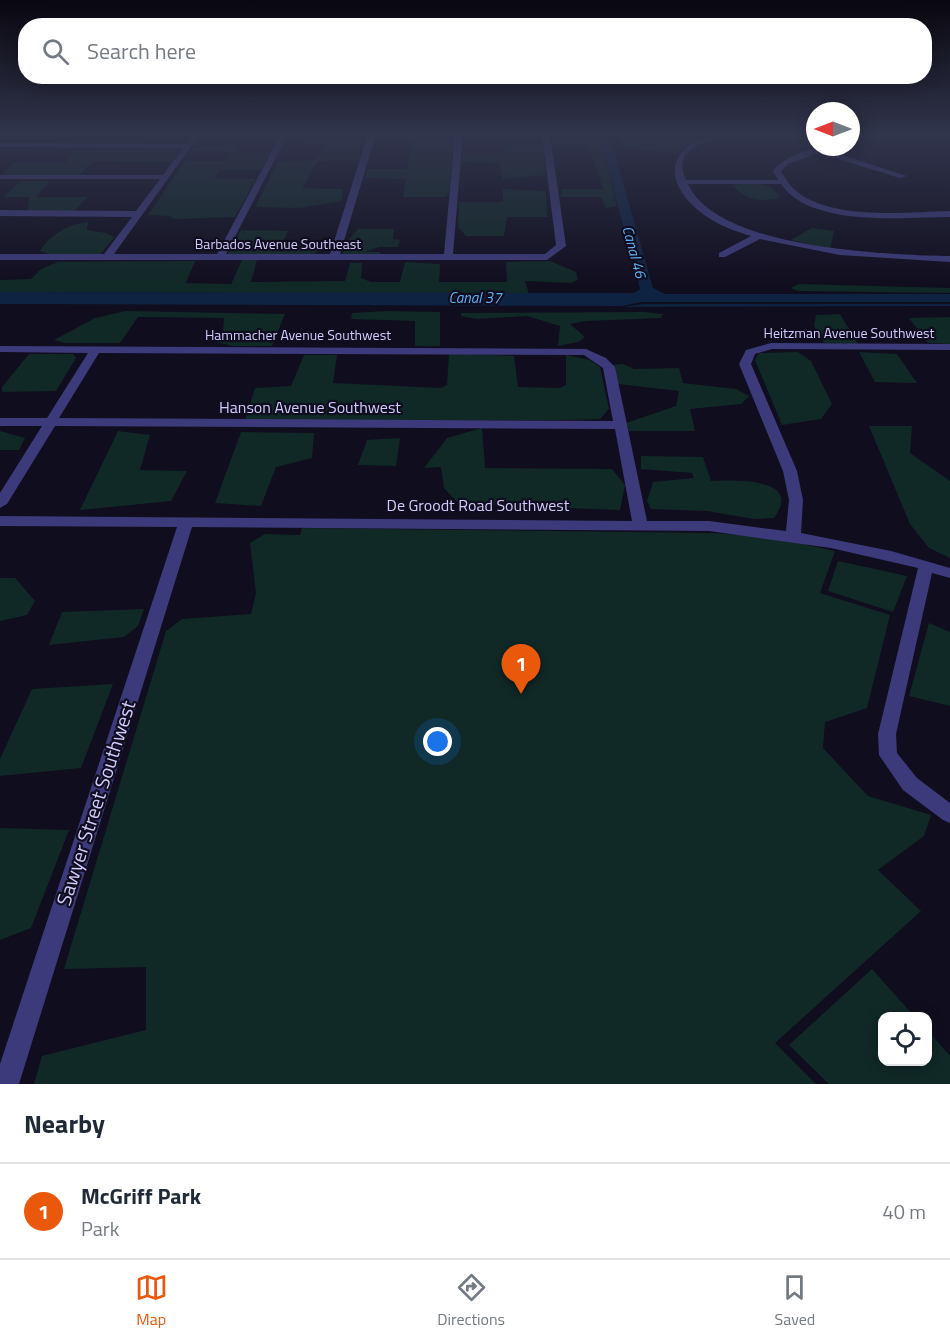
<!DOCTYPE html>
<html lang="en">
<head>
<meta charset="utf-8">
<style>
	:root { --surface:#fff; --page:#f6f6f7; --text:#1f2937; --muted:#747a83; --line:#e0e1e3; --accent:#ea580c }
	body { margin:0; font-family:"Titillium Web",sans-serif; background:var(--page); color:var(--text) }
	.controls { position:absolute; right:18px; bottom:18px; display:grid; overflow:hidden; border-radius:12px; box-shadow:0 3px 15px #0003 }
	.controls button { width:54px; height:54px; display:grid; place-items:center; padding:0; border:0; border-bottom:2px solid var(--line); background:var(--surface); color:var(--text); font:30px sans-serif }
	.compass { position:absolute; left:806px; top:102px; width:54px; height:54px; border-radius:50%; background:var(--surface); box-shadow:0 3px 15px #0003; rotate:270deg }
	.you { position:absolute; left:438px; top:742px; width:21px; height:21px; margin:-15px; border:4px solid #fff; border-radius:50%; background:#1a73e8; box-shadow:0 0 0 9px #1a73e833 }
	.badge { display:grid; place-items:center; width:39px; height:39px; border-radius:50%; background:var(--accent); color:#fff; font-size:20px; font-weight:700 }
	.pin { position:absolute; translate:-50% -50px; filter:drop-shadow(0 2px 3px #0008) }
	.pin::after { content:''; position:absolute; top:32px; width:21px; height:18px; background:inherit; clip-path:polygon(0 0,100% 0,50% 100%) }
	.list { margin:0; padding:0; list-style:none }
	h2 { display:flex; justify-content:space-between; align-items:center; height:78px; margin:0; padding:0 24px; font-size:26px }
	h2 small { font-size:20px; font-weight:400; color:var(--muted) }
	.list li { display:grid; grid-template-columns:39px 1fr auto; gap:18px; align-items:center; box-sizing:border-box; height:96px; padding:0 24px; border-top:2px solid var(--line) }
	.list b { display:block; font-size:22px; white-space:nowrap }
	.list p { margin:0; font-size:20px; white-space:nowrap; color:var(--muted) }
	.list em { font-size:20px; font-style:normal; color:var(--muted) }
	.icon { flex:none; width:33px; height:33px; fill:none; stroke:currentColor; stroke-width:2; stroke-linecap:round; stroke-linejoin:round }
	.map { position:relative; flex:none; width:950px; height:1084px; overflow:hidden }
	.search { position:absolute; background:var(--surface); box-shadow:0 3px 15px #0003; left:18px; right:18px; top:18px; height:66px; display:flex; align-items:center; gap:15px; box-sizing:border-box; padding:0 21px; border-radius:24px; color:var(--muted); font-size:22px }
	.sheet { height:174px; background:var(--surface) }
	nav { display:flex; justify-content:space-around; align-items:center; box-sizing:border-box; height:84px; border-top:2px solid var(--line); background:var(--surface); font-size:16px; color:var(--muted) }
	nav a { display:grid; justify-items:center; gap:3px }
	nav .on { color:var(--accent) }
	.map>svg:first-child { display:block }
	.green { fill:#102826 }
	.water { fill:#0e2241 }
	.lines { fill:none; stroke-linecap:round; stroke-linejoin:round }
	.minor { fill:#3c3a7b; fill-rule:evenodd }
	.labels { text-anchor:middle; stroke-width:4.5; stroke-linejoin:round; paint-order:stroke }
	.far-street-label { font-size:14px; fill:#d1ccfd; stroke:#100d1e }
	.far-water-label { font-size:15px; font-style:italic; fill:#60b3f7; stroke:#100d1e }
	.street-label { font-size:16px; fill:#d1ccfd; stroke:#100d1e }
	.near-street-label { font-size:20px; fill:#d1ccfd; stroke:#100d1e }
</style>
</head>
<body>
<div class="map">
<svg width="950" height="1084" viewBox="0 0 950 1084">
	<rect width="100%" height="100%" fill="#100d1e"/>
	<g class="green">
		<polygon points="327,134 361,134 359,160 320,161 316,164 302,188 343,189 342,201 299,208 255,207 278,162 314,160 327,144 302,144 309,137 326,137"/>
		<polygon points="379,134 454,134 449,193 446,197 403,197 406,179 366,178 367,169 407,169 412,139 378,139"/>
		<polygon points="551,134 599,134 617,206 606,208 601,197 560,197 562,189 603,189 589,146 553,145"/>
		<polygon points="618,134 703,134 674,153 622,147"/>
		<polygon points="233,145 240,152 270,153 262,169 220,170 215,178 256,179 235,217 174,219 170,216 148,215 185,161 225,161 229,154 218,151 193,151 194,148"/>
		<polygon points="506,145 543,145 545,175 502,179 500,163 462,162 463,153 503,153"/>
		<polygon points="169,149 178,152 173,162 93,161 79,175 1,176 13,163 65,163 74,150"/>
		<polygon points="21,181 50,181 36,197 87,197 74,212 28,212 29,197 4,197"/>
		<path d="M732 185C749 185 772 180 780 198 759 202 748 201 732 185Z"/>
		<polygon points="503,189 546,191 547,217 507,217 504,236 466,236 458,227 459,202 503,202"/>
		<path d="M88 222 87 230 106 233 114 237 101 254H49L40 251C52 233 67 225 88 222Z"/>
		<polygon points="812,228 834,231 830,249 791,240"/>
		<polygon points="358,229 394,229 393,239 400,240 398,247 379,247 364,252 380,252 380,256 343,255 344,245"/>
		<polygon points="241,230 288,231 283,242 329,240 325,249 312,254 227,255"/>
		<polygon points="242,260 257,260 251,282 345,281 350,263 362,263 361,278 371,282 400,282 405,262 440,264 439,282 507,282 506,262 550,261 576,272 578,280 571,283 525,281 529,294 0,292 0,280 31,279 41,269 58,262 195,261 186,283 231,284"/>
		<polygon points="799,284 950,288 950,293 798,291 791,288"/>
		<polygon points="126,311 285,314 272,346 233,346 211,341 223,333 224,318 138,317 120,343 65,343 54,340 95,318"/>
		<polygon points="386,311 440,312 440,346 415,346 415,321 351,319 352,313"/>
		<polygon points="644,312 663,314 661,318 586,321 570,324 585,337 578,342 558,346 560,326 527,316 477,319 461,316 461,313"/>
		<polygon points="840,314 858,344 824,343 814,326 816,315"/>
		<polygon points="950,317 950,344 928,343 909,318"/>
		<polygon points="798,352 811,361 832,404 821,419 782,425 755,360 759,353"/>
		<polygon points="859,352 897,354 917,383 875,382"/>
		<polygon points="449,353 514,356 518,387 560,388 566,385 566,355 590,360 600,367 609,409 600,419 563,420 245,420 255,388 291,386 304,355 337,355 333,383 441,388 447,385"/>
		<polygon points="29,354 73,354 76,358 56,391 2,392 2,387"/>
		<polygon points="623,364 634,369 679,368 683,383 736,389 749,396 741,404 690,409 695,431 629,431 626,423 676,406 679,391 618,384 612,365"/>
		<polygon points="869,426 912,426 910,453 950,481 950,558 929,548 910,524"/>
		<polygon points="482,428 485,468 612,469 625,485 620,510 459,504 444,488 441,467 424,468 447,438"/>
		<polygon points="0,431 25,438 19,450 0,450"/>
		<polygon points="118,431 150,435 140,470 187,471 171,501 80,510"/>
		<polygon points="241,432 314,433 312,458 276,467 261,506 215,503"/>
		<polygon points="400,438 396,466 358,465 367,440"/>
		<path d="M641 456 703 457 711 481C734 480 804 477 774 518L754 519 707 511 651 509 647 501 653 482 694 478 692 473 641 469Z"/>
		<polygon points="302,528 711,533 771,537 835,551 820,593 890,615 867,708 825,722 823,748 868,796 931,815 924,836 878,870 921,911 775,1043 816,1084 34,1084 42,1056 146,1030 146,967 64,969 166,631 182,619 251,614 256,593 250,543 265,534 300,535"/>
		<polygon points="838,561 907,576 893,612 828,591"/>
		<polygon points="0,578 15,578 35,601 27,615 0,621"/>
		<polygon points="144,609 138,626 124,637 49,645 62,612"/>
		<polygon points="929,623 950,632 950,706 909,696"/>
		<polygon points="113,684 81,768 0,776 0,759 32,689"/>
		<polygon points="0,828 69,830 31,928 0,940"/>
		<polygon points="872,969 914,1016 882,1016 882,1062 928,1062 928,1031 950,1056 950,1084 829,1084 789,1045"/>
	</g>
	<g class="water">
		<polygon points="599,134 609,134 653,288 665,294 950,294 950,302 642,302 622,306 0,304 0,292 634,293 640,289"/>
		<polygon points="643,304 950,304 950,306 623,307"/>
	</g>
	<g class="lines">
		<g class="minor">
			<polygon points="193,134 200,134 114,254 217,254 281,134 288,134 226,254 330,254 368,134 376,134 340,254 444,254 455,134 463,134 453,254 545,254 556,245 542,134 550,134 566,246 547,260 0,260 0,254 104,254 132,217 0,216 0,210 136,211 160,179 0,179 0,175 163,175 183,148 0,147 0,143 186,144"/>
			<path d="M711 134H723C703 145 672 148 686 180H778L773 171C785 156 810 147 830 147L825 150 907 176 900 178 818 153 788 164 781 171C785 178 789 185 795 190 831 221 906 212 950 211V217C904 217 811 228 781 184H688C717 249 887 255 950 256V262L840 255 760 239 725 257H719V253L751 236C738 232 723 227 712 220 671 195 655 154 711 134Z"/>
			<polygon points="865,134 883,134 851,141 851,137"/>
			<path d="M771 343 950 344V350L772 349 755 354 751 364 797 471 803 500 801 533 891 551 950 568V578L932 573 896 734 897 753 917 778 950 803V823L943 820 903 790 879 755 878 734 918 568 831 548 709 531 192 527 19 1084H0V1064L177 527 0 526V516L632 521 615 429 55 426 7 504 0 508V493L42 426H0V418H47L88 353 0 352V346L586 349 606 358 615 367 647 521H709L786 531 789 500 783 471 739 364 746 350ZM99 353 584 355 603 368 613 421 59 418Z"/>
		</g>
	</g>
	<linearGradient id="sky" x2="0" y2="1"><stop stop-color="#090710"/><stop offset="0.47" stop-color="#31354c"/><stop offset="1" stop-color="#31354c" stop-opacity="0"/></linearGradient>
	<rect width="950" height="286" fill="url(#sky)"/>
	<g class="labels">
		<g class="far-street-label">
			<text x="278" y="249">Barbados Avenue Southeast</text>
			<text x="849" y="338">Heitzman Avenue Southwest</text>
			<text x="298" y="340">Hammacher Avenue Southwest</text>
		</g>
		<g class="far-water-label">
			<text transform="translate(634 252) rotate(75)" y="5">Canal 46</text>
			<text x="475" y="303">Canal 37</text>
		</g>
		<g class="street-label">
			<text x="310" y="413">Hanson Avenue Southwest</text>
			<text x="478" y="511">De Groodt Road Southwest</text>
		</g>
		<g class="near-street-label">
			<text transform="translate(96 803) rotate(-72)" y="7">Sawyer Street Southwest</text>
		</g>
	</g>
</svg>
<div class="controls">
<button><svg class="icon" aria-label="locate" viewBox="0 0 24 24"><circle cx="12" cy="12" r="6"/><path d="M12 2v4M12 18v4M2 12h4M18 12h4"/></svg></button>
</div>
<svg class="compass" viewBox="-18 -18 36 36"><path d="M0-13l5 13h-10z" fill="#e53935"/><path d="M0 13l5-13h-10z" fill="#747a83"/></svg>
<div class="you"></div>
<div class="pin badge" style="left:521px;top:694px">1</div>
<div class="search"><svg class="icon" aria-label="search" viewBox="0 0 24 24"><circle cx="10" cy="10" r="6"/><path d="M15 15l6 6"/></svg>Search here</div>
</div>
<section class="sheet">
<h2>Nearby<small></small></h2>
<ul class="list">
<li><span class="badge">1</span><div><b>McGriff Park</b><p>Park</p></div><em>40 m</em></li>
</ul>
</section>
<nav>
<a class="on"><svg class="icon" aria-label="map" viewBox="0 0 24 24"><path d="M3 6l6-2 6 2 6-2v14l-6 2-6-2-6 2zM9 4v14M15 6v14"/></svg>Map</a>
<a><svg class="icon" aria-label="directions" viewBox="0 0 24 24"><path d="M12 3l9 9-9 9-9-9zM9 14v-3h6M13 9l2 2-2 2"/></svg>Directions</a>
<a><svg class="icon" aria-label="saved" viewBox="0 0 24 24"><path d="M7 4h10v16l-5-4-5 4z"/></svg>Saved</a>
</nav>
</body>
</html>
